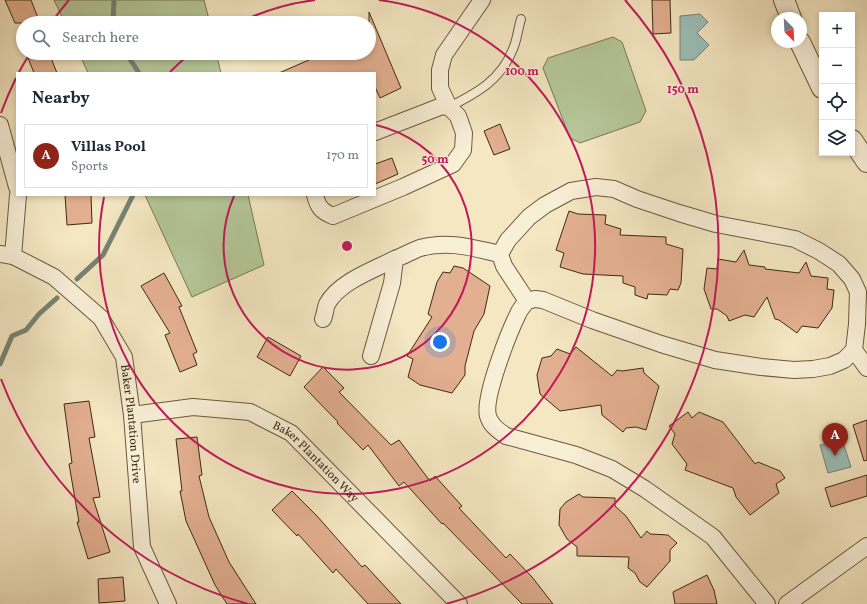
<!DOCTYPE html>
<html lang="en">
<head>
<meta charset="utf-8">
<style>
	:root { --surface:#fff; --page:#f6f6f7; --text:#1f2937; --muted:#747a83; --line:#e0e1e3; --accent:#8f2418 }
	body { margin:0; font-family:Vollkorn,serif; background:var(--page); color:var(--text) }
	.controls { position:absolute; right:12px; top:12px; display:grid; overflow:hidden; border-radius:0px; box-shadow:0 2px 6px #0003 }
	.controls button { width:36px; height:36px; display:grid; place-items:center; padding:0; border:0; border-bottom:1px solid var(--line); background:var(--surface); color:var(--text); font:20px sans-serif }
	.compass { position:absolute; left:771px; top:12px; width:36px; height:36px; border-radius:50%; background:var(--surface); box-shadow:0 2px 6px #0003; rotate:156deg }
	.you { position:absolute; left:440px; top:342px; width:14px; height:14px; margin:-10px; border:3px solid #fff; border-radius:50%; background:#1a73e8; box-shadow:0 0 0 6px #1a73e833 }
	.badge { display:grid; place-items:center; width:26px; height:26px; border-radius:50%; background:var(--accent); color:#fff; font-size:13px; font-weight:700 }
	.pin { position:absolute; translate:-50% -33px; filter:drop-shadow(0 1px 2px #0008) }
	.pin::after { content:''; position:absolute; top:21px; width:14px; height:12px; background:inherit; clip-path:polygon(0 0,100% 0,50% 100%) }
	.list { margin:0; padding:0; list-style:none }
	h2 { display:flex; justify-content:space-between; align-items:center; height:52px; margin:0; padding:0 16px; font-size:17px }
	h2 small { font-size:13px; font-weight:400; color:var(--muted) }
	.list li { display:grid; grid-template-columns:26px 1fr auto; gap:12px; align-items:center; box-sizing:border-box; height:64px; margin:0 8px 8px; padding:0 8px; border:1px solid var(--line); border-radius:0px }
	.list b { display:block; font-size:15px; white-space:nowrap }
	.list p { margin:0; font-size:13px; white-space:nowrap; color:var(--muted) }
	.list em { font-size:13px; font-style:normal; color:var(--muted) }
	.icon { flex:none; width:22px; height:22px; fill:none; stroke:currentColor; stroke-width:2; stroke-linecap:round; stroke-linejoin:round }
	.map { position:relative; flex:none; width:867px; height:604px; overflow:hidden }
	.search { position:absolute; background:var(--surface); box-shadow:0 2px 6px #0003; left:16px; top:16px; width:360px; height:44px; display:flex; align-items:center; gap:10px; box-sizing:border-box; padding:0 14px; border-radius:22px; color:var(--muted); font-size:15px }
	.panel { position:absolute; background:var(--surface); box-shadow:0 2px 6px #0003; left:16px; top:72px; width:360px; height:124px; border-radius:0px }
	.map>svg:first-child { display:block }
	.green { fill:#b5c799; stroke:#7a7854 }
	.water { fill:#9cbfb8; stroke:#778374 }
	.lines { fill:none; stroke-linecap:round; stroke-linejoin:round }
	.stream { stroke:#778374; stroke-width:5 }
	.building { fill:#e2af90; stroke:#3f2a0f }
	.service-casing { stroke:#6c593c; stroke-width:10 }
	.minor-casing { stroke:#6c593c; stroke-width:18 }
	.tertiary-casing { stroke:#6c593c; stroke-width:22 }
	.service { stroke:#f8efd7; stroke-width:8 }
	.minor { stroke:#f8efd7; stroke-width:16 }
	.tertiary { stroke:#f8efd7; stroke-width:20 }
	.ring { fill:none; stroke:#c2185b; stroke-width:2 }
	.labels { text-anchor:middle; stroke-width:3; stroke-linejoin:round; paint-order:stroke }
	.street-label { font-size:12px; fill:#3f2a0f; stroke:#f8efd7 }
	.centre { fill:#c2185b; stroke:#f8efd7; stroke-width:2 }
	.ring-label { font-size:12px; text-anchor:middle; font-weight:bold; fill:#c2185b; stroke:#f8efd7; stroke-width:3; stroke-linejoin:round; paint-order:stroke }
</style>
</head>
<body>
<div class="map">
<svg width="867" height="604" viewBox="0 0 867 604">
	<rect width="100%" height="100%" fill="#f4e7c2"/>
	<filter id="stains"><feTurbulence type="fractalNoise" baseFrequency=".005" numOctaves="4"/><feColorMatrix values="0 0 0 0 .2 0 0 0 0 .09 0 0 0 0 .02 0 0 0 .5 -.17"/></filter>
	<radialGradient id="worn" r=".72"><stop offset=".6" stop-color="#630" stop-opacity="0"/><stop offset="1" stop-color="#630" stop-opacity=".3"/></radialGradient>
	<g class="green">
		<polygon points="54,0 204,0 210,23 65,23"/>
		<polygon points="613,37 622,42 646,111 640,122 580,143 570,138 543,68 548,58"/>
		<polygon points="79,53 216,53 221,73 88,73"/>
		<polygon points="145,195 248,195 264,265 192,297"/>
	</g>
	<g class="water">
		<polygon points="700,14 708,22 697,33 709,45 694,60 680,60 680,16"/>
		<polygon points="842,439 851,467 828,473 820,445"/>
	</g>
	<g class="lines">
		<g class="stream">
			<polyline points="113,23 114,0"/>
			<polyline points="126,53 139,73"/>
			<polyline points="77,279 103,255 133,195"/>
			<polyline points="0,364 12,336 26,330 39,314 57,298"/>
		</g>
	</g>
	<g class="building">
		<polygon points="5,0 31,0 40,23 15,23"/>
		<polygon points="652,0 670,0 671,33 653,34"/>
		<polygon points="369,12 401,88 380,98 375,87 375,73 279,73 325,53 369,53"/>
		<polygon points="26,53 49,53 57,73 34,73"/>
		<polygon points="500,124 510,149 494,155 484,131"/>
		<polygon points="392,158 398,174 375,184 375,164"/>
		<polygon points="65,195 91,195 92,223 67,225"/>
		<polygon points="569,211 578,214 606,215 605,224 621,229 620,235 666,237 666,244 683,249 681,283 678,290 670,289 667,295 648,294 647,299 635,295 635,287 623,283 623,276 583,274 560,267 564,253 556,250"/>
		<polygon points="744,250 749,265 765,267 765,269 799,273 806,262 811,276 828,278 827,289 834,290 832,308 818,328 802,326 797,333 779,320 775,319 767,297 754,317 745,315 729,321 727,316 717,309 711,309 704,289 707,268 717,269 718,259 736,262"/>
		<polygon points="454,266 463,268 490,286 484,314 474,331 465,366 465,375 452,393 420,385 408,377 413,359 407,356 432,317 428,314 437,282 443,272 450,273"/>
		<polygon points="164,273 182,306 179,307 197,352 193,354 197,365 180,372 165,335 170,333 141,286"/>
		<polygon points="268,337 301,356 290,376 257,357"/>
		<polygon points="576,347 612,376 617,370 622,371 643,368 644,373 659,386 646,430 636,427 626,428 623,432 602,415 601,405 560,411 540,394 537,375 542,358 551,356 557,349 570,354"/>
		<polygon points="323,367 344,388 339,392 391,445 399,440 430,481 435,476 462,506 459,508 506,558 510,554 532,577 553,604 522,604 443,523 442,524 404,482 399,486 368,445 363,450 337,423 338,422 304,387"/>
		<polygon points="89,401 95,437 89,438 100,497 93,498 110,552 88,559 77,522 79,522 69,464 72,463 64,404"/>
		<polygon points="688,412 692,418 699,412 723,422 755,464 758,462 780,471 785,478 776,484 779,493 750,515 736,497 733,488 685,470 687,464 672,444 675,434 669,426"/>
		<polygon points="867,420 867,460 864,461 853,425"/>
		<polygon points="197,437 202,475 199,476 209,517 229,562 256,604 227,604 215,585 186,521 180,491 182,491 176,439"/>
		<polygon points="867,475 867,496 831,507 825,488"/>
		<polygon points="292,491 317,516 362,567 365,565 401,604 368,604 336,569 333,573 298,534 297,536 272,510"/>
		<polygon points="579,494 583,497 615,498 615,506 626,516 641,538 647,531 650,534 668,535 677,543 670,550 670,561 647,587 640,582 635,573 628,568 629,557 577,556 577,547 567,539 559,525 560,509 566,502"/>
		<polygon points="707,575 714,590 717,604 675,604 673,592"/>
		<polygon points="123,577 125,601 99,603 98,579"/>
	</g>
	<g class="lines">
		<defs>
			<path id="service" d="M449 107C477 93 501 80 513 49 517 40 518 29 521 19"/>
			<g id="minor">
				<polyline points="449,107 440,88 440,70 444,55 482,0"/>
				<polyline points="0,125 17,187"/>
				<path d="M315 195C318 207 321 211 333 216L403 187 453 164 463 150 464 133 458 116 449 107 442 106 375 132"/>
				<path id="s1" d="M0 254 13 256 54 277 101 318 124 357 132 415 142 547 168 604"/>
				<polyline points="13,256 18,195"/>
				<path d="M527 301 504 266 500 254 508 240 529 217 545 205 571 191 596 187 614 189 637 199 679 213 716 224 795 239 819 251 839 264 852 279 858 292 857 324 854 350 844 360 830 366 813 369 794 370 761 367 715 360 661 344 592 320 543 300 535 299 527 301C524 305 520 309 518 314 509 332 483 398 488 416 491 426 498 430 506 436L576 455 612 469 645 489 713 537 767 604"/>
				<path d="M323 319C325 315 325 309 327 304 339 282 373 270 395 259"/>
				<polyline points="854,350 867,368"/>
				<path d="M371 356 392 283 395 259C403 256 412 251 420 248 448 240 473 248 500 254"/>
				<path id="s2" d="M132 415 193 407 250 412 291 433 459 604"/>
				<polyline points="787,604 867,546"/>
			</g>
			<g id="tertiary">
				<polyline points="784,0 791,18"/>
				<polyline points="800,42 822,88"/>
				<polyline points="852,140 867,162"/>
			</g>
		</defs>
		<use href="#service" class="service-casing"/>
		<use href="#minor" class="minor-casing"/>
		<use href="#tertiary" class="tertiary-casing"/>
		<use href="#service" class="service"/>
		<use href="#minor" class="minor"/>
		<use href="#tertiary" class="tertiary"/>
	</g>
	<g class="ring">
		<path d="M376 125A124 124 0 1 1 234 196"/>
		<path d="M170 72A248 248 0 0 1 191 53M240 22A248 248 0 0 1 315 0M379 0A248 248 0 1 1 104 197"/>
		<path d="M248 604A371 371 0 0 1 1 379M1 113A371 371 0 0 1 16 78M19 72A371 371 0 0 1 29 55M51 23A371 371 0 0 1 69 0M625 0A371 371 0 0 1 446 604"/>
	</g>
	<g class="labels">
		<g class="street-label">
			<text dy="4" stroke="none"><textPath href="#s1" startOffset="234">Baker Plantation Drive</textPath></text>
			<text dy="4" stroke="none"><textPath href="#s2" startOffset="202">Baker Plantation Way</textPath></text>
		</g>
	</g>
	<circle cx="347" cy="246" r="6" class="centre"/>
	<g class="ring-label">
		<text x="522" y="75">100 m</text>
		<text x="683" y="93">150 m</text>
		<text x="435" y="163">50 m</text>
	</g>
	<rect width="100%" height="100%" filter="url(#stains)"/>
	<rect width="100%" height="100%" fill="url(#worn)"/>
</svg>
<div class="controls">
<button>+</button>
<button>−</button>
<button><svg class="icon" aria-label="locate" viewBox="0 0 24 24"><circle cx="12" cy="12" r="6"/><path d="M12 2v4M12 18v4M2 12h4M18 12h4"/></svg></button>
<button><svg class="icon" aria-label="layers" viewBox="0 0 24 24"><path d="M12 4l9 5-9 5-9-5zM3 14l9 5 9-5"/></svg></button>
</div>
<svg class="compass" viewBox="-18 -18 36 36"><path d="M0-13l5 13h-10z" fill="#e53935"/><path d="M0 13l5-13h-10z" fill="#747a83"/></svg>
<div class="you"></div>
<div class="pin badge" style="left:835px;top:456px">A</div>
<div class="search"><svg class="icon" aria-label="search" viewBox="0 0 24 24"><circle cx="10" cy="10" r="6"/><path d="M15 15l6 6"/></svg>Search here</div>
<section class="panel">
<h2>Nearby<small></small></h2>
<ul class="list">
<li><span class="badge">A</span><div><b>Villas Pool</b><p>Sports</p></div><em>170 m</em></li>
</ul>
</section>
</div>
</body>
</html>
